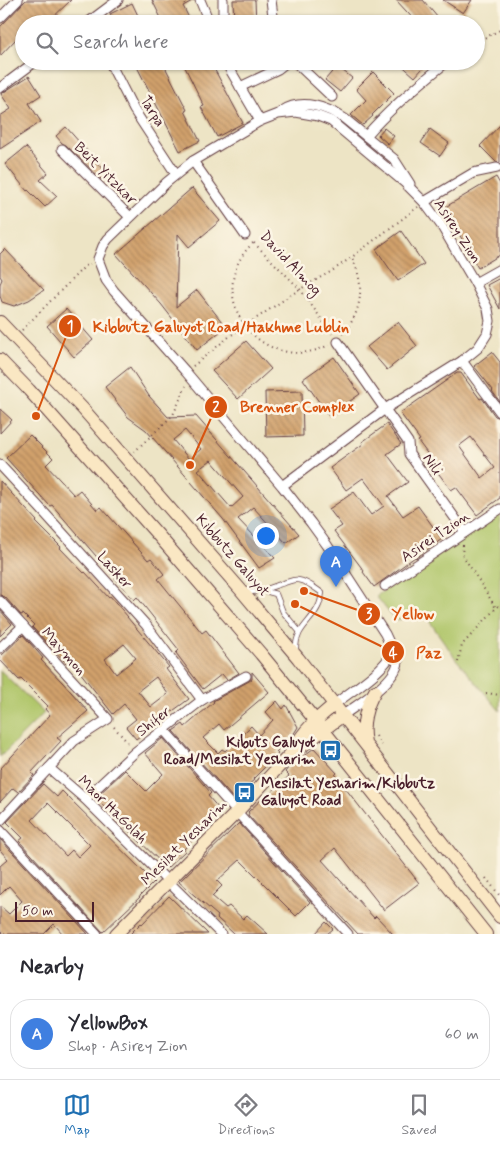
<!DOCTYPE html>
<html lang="en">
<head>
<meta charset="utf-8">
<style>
	:root { --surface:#fff; --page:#f2f2f3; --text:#2b2b33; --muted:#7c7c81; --line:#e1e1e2; --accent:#1f6fb2 }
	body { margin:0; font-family:Mynerve,sans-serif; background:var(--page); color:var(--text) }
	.scale { position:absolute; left:15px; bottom:12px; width:79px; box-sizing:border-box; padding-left:5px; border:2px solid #4a1f2b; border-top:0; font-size:14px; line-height:18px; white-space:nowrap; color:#4a1f2b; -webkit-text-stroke:4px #fcf5e5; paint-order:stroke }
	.you { position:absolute; left:265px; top:535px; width:18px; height:18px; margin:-12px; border:4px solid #fff; border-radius:50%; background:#1a73e8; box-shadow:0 0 0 8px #1a73e833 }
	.badge { display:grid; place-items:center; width:32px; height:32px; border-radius:50%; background:var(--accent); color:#fff; font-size:16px; font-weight:700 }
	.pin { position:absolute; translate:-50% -41px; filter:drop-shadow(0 1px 2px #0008) }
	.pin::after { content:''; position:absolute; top:26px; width:18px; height:15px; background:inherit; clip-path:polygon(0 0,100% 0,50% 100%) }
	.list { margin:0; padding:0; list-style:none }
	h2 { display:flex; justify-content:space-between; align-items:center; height:65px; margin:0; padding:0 20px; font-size:21px }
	h2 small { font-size:16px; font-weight:400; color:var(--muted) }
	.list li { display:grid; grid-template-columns:32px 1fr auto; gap:15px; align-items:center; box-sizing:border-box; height:70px; margin:0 10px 10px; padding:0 10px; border:1px solid var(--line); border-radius:20px }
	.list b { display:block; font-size:19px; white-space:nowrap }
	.list p { margin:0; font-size:16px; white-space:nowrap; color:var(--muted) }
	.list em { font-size:16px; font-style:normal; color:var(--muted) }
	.icon { flex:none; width:28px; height:28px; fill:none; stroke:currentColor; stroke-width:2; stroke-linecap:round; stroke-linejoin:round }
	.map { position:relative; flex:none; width:500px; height:934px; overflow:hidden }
	.search { position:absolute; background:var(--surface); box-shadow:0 1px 4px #0004; left:15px; right:15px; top:15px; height:55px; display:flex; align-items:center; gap:12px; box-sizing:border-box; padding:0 18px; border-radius:28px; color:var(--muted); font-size:19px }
	.sheet { height:145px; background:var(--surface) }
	nav { display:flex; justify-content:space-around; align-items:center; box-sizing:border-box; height:70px; border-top:1px solid var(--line); background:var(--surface); font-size:14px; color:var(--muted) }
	nav a { display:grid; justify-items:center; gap:2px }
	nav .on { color:var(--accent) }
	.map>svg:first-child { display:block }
	.green { fill:#b0c66a; stroke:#7d724a }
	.building { fill:url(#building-back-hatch); fill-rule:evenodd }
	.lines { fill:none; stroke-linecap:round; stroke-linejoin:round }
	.lane-casing { stroke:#623d42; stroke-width:6 }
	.street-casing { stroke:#623d42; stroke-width:11 }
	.secondary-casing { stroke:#623d42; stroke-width:14 }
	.path { stroke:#623d42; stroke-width:2; stroke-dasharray:1 4; stroke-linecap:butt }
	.lane { stroke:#fff; stroke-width:4.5 }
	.street { stroke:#fff; stroke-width:9 }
	.secondary { stroke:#fae7c3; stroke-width:12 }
	.labels { text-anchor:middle; stroke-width:5; stroke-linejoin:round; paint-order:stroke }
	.street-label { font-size:15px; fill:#4a1f2b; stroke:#fcf5e5 }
	.poi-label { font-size:15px; font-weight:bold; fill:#4a1f2b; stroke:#fcf5e5; text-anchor:end }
	.leader { fill:none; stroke:#d8530f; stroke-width:2 }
	.callout-dot { fill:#d8530f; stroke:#fcf5e5; stroke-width:2 }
	.mark-label { font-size:15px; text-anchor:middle; font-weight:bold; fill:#fff }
	.callout-label { font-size:16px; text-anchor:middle; font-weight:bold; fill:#d8530f; stroke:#fcf5e5; stroke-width:5; stroke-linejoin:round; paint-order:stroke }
</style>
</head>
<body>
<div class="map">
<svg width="500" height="934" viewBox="0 0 500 934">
	<defs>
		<pattern id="building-back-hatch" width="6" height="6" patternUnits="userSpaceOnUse" patternTransform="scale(1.25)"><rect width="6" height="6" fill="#d1a16c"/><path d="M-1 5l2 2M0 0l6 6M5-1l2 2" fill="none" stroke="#ac8359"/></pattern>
	</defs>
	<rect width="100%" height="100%" fill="#fcf5e5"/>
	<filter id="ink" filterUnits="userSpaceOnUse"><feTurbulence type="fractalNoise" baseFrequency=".02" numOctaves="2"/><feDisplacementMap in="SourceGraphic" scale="10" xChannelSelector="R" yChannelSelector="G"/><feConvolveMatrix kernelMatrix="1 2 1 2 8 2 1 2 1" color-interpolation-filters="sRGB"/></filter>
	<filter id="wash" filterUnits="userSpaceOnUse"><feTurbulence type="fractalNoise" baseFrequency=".0096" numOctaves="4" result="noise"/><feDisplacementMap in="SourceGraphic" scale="20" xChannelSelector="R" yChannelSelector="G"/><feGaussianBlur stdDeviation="1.12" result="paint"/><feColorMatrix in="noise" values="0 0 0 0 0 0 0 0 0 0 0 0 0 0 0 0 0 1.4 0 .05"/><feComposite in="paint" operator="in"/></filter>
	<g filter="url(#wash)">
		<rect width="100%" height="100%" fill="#ede4c5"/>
		<g class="green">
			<polygon points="500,513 500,711 456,659 425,615 395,620 376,596"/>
			<polygon points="0,670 44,713 0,757"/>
		</g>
		<g id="blocks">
			<g class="building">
				<polygon points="26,0 71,0 47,23 43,18 37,24 24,24 24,38 20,42 16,39 0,56 0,27"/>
				<polygon points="152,0 194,0 183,6 192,24 164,24"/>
				<polygon points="233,0 255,0 256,24 234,24"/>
				<polygon points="396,0 423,0 443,24 418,24"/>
				<polygon points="443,0 472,0 463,13"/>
				<polygon points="132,3 142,24 115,24 110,14"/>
				<polygon points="134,61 162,61 187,110 185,111 200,141 180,151"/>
				<polygon points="182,61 210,61 243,123 217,137 201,107 204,106"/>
				<polygon points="397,61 429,61 415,77"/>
				<polygon points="337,66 352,78 340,92 325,80"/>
				<polygon points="373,72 394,93 372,115 373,116 363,125 351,115 366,100 356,89"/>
				<polygon points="29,76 41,95 29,103 41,122 0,149 0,116 11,109 1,94"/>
				<polygon points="500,125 500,163 496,162 480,146"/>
				<polygon points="66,127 88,152 87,153 109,174 102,180 66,145 62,143 56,136"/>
				<polygon points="384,128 394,136 388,144 378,135"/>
				<polygon points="430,129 449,143 440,156 421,143"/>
				<polygon points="26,147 48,173 40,180 57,196 45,207 28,190 27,191 5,164"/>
				<polygon points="496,177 500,184 500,255 478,268 458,232 456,233 442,209"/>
				<polygon points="192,188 220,221 189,247 178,234 176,307 197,290 226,327 197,350 161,304 116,254"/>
				<polygon points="401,231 424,264 398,281 376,249"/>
				<polygon points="5,249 44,290 29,300 14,306 2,302 0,296 0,284 2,279 0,276 0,254"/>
				<polygon points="500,278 500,309 487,285"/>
				<polygon points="66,309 93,340 74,357 47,326"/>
				<polygon points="398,322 417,346 387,370 367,347"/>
				<polygon points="246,341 271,369 238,399 212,371"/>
				<polygon points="492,352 500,362 500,402 492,391 493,390 474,366"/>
				<polygon points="334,357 360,394 329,416 303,379"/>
				<path d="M130 367 149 396 168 417 196 416 299 534 286 543 253 507 238 519 275 558 259 568 223 519 146 430 128 417 105 387ZM185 430 201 449 189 459 173 440ZM211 460 243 497 231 508 198 470Z"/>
				<path d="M457 373H461L480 399 482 398 495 416 500 418V498L477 515 456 487 451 490 436 470 438 468 418 441 420 440 400 413ZM471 437 495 468 482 478 459 446Z"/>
				<polygon points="302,391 303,436 266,437 265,392"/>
				<polygon points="0,409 12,420 0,433"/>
				<polygon points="387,424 401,444 387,454 408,482 388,496 403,516 418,506 442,539 416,558 415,557 374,587 363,572 364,571 334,531 342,526 329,509 354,492 371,515 384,506 363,478 346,490 330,468 363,444 362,442"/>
				<polygon points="30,435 53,458 46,465 74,495 80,490 97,510 101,507 148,560 151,558 164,574 158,579 202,633 206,630 239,673 227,680 222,674 203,689 176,653 179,650 137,597 134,600 52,505 50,506 6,458"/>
				<path d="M0 481 37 521 36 522 61 547 60 548 84 573 85 572 109 598 110 596 128 617H127L169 667 166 669 189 699 166 716V715L136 739 126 727 136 719 124 704 113 714 72 662 68 665 32 627 34 625 23 614 21 615 5 597 0 595ZM124 644 136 658 116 674 105 659ZM156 677 168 694 151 707 138 691Z"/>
				<polygon points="0,610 12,624 0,636"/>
				<polygon points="23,635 43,658 41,660 63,683 88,711 57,738 61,741 31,773 34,775 18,792 13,788 0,802 0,769 50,715 45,709 48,706 21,679 19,680 0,660 0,657"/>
				<polygon points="252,672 269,692 224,730 219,724 203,738 218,753 222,749 225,751 251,726 259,735 273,720 266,712 277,701 283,709 286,705 298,727 293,735 276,752 278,754 253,779 254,780 233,798 173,731 183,724 185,727 214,702 213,701 249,681 252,679"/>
				<polygon points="163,738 211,793 208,796 220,810 201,827 203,829 184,849 185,851 167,868 95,798 125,770 146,791 163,774 145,753"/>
				<polygon points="314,748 337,773 335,775 419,883 384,910 335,848 322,860 374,918 376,916 393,934 358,934 320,893 248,815 249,813 248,812 263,798 264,799 289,776 285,772 289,767"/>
				<path d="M43 784 57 797 62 791 154 882 140 896V897L103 932 19 841 23 838 7 822ZM48 803 90 845 78 857 72 850 66 856 32 820Z"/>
				<polygon points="239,823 310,902 296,916 240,860 217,881 222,886 212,896 226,908 229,906 243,919 247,915 268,934 234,934 217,918 218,916 179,882"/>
				<polygon points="0,839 88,934 63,934 54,924 44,934 3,934 0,931 0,906 9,914 22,901 9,886 0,895 0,866 8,859 0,850"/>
				<polygon points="169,896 208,934 130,934 141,923 142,924"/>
				<polygon points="326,922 333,929 327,934 315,934"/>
			</g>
		</g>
	</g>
	<g filter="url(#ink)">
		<use href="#blocks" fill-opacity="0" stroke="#623d42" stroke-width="1"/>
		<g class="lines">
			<defs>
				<g id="lane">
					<path d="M245 591C261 594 272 586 287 582 290 581 295 579 298 580 307 581 315 588 322 593 321 597 321 601 319 605 312 622 295 629 296 649"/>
					<polyline points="265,591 276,594 283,612 299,631"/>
				</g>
				<g id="street">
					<polyline points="200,0 210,24"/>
					<polyline points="223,0 223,24"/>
					<polyline points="271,0 274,24"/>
					<polyline points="0,18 18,0"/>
					<polyline points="86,24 118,0"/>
					<polyline points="109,61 134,110 176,174"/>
					<polyline points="225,61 260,121"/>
					<polyline points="294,61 332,97"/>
					<polyline points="240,87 278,69 288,61"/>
					<polyline points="0,88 36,61"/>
					<path d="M282 111C302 98 327 107 345 119L394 159 410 184"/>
					<path d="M366 136C390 108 419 84 448 61"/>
					<polyline points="62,149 130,217"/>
					<polyline points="193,161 245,235"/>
					<polyline points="424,202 473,173 497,168"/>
					<polyline points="475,283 500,269"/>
					<polyline points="338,342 408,442 409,454 465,532"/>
					<polyline points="462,361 500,412"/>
					<polyline points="0,465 40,508 146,625 202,700"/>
					<path d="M282 486 385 409 462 361 478 348 487 334 490 321 488 309 475 283 441 225 424 202 405 183 331 121 318 116 296 112 278 114 260 121 193 161 167 182 108 239 103 246 98 259 106 280 114 291 186 372 282 486 311 523 327 545 385 634 398 662C396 681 359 704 343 715"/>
					<polyline points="385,586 500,509"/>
					<polyline points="0,601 108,719 74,741 0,821"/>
					<polyline points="0,648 23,626"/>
					<path d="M335 704C355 688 380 674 393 652"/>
					<polyline points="164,730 237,812 348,934"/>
					<polyline points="49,768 85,799 221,934"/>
					<polyline points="85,799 135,752 202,700 246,676"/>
					<polyline points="0,830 97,934"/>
				</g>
				<g id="secondary">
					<polyline points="0,322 83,409 240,589 298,658 500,917"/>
					<polyline points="0,360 29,390 158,535 261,654 324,731 486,934"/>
					<path d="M365 742C361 725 366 706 375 691"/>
					<polyline points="297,749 301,747 343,715"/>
					<path d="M116 934 237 812 294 750C302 731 319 717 335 704"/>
				</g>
			</defs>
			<use href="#lane" class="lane-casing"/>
			<use href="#street" class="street-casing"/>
			<use href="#secondary" class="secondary-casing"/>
			<g class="path">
				<polyline points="476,42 500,30"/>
				<path d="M253 243C199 294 261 379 329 345"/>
				<polyline points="254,243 300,289 332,334"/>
				<polyline points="22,330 85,266 90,264"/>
				<path d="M342 334C363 313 365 283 352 258"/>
				<polyline points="193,366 230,336 300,289 332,271 352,257 418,207"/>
				<polyline points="134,452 173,415 186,386"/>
				<polyline points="463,545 462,554 496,608"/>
				<polyline points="458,662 462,645 496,608 500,605"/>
				<polyline points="486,693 500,695"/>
				<polyline points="114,727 129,744"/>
				<polyline points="376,736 381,745"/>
				<polyline points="486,878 500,896"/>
			</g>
			<use href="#lane" class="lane"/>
			<use href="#street" class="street"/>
			<use href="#secondary" class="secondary"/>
		</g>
	</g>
	<defs>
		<symbol id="bus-square" viewBox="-11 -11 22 22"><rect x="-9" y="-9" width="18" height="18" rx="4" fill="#1f6fb2" stroke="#fcf5e5"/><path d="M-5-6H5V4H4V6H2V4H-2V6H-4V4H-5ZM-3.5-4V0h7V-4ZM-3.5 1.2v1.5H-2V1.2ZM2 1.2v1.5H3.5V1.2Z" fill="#fff"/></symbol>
	</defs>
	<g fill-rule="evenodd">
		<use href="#bus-square" x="318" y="738" width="25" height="25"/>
		<use href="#bus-square" x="232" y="780" width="25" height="25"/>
	</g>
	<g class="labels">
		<g class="street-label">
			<text transform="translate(153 111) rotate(58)" y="5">Tarpa</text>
			<text transform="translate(106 173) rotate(45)" y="5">Beit Yitzkar</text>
			<text transform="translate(458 231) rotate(57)" y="5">Asirey Zion</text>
			<text transform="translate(291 263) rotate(47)" y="5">David Almog</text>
			<text transform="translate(433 464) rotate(55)" y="5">Nili</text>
			<text transform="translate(435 536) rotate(-34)" y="5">Asirei Tzion</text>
			<text transform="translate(233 555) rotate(49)" y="5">Kibbutz Galuyot</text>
			<text transform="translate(115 570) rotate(48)" y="5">Lasker</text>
			<text transform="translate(64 651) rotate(48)" y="5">Maymon</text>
			<text transform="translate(153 721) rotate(-38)" y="5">Shifer</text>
			<text transform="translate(113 809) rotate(44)" y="5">Maor HaGolah</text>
			<text transform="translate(184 842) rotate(-45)" y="5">Mesilat Yesharim</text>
		</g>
		<g class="poi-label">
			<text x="315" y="747">Kibuts Galuyot<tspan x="315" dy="17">Road/Mesilat Yesharim</tspan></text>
			<text x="261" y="788" text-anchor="start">Mesilat Yesharim/Kibbutz<tspan x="261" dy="17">Galuyot Road</tspan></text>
		</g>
	</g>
	<path class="leader" d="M36 416L70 326M190 465L216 407M304 591L369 614M295 604L393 652"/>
	<g class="callout-dot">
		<circle cx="36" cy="416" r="5"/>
		<circle cx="190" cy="465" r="5"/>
		<circle cx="304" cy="591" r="5"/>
		<circle cx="295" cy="604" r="5"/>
		<circle cx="70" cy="326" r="12"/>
		<circle cx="216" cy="407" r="12"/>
		<circle cx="369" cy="614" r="12"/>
		<circle cx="393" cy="652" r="12"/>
	</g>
	<g class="mark-label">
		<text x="70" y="331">1</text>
		<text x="216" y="412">2</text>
		<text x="369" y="619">3</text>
		<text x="393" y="658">4</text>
	</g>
	<g class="callout-label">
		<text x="221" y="332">Kibbutz Galuyot Road/Hakhme Lublin</text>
		<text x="297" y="412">Brenner Complex</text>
		<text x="413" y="619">Yellow</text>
		<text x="429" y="658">Paz</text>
	</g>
</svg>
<div class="scale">50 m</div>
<div class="you"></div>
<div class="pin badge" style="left:336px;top:587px;background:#3f7fe0">A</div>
<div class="search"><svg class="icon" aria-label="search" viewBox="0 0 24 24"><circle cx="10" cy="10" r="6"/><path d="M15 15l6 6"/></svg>Search here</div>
</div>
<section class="sheet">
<h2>Nearby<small></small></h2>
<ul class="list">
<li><span class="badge" style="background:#3f7fe0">A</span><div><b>YellowBox</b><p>Shop · Asirey Zion</p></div><em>60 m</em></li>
</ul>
</section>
<nav>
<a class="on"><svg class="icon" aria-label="map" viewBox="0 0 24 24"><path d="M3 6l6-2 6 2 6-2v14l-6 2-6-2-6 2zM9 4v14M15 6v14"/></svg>Map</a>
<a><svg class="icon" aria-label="directions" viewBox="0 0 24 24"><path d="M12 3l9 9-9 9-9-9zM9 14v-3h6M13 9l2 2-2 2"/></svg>Directions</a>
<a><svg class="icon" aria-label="saved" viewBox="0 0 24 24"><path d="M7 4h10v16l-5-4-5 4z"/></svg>Saved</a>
</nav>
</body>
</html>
